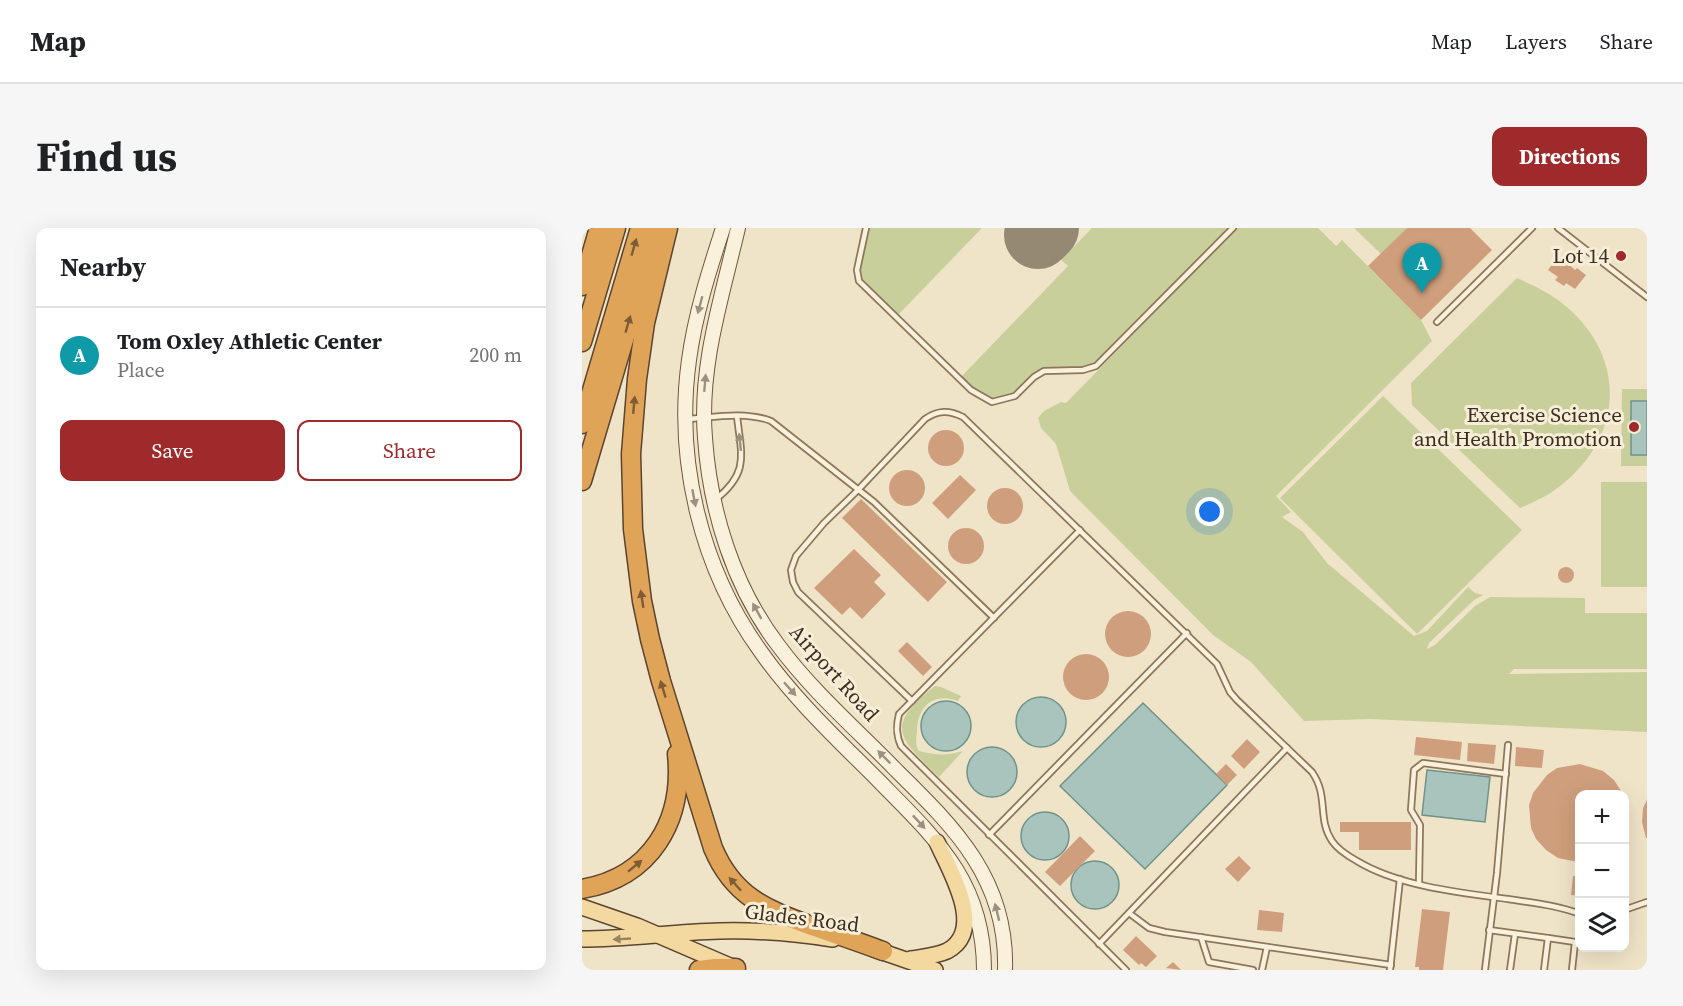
<!DOCTYPE html>
<html lang="en">
<head>
<meta charset="utf-8">
<style>
	:root { --surface:#fff; --page:#f6f6f6; --text:#202124; --muted:#757577; --line:#e0e0e0; --accent:#9e2a2b }
	body { margin:0; font-family:"Source Serif 4",serif; background:var(--page); color:var(--text) }
	.controls { position:absolute; right:18px; bottom:18px; display:grid; overflow:hidden; border-radius:12px; box-shadow:0 6px 24px #0002 }
	.controls button { width:54px; height:54px; display:grid; place-items:center; padding:0; border:0; border-bottom:2px solid var(--line); background:var(--surface); color:var(--text); font:30px sans-serif }
	.you { position:absolute; left:628px; top:284px; width:21px; height:21px; margin:-15px; border:4px solid #fff; border-radius:50%; background:#1a73e8; box-shadow:0 0 0 9px #1a73e833 }
	.badge { display:grid; place-items:center; width:39px; height:39px; border-radius:50%; background:var(--accent); color:#fff; font-size:20px; font-weight:700 }
	.pin { position:absolute; translate:-50% -50px; filter:drop-shadow(0 2px 3px #0008) }
	.pin::after { content:''; position:absolute; top:32px; width:21px; height:18px; background:inherit; clip-path:polygon(0 0,100% 0,50% 100%) }
	.list { margin:0; padding:0; list-style:none }
	h2 { display:flex; justify-content:space-between; align-items:center; height:78px; margin:0; padding:0 24px; font-size:26px }
	h2 small { font-size:20px; font-weight:400; color:var(--muted) }
	.list li { display:grid; grid-template-columns:39px 1fr auto; gap:18px; align-items:center; box-sizing:border-box; height:96px; padding:0 24px; border-top:2px solid var(--line) }
	.list b { display:block; font-size:22px; white-space:nowrap }
	.list p { margin:0; font-size:20px; white-space:nowrap; color:var(--muted) }
	.list em { font-size:20px; font-style:normal; color:var(--muted) }
	.actions { display:flex; gap:12px; padding:18px 24px }
	.actions a { flex:1; padding:14px 0; border:2px solid var(--accent); border-radius:12px; text-align:center; font-size:21px; color:var(--accent) }
	.actions .main { background:var(--accent); color:#fff }
	.icon { flex:none; width:33px; height:33px; fill:none; stroke:currentColor; stroke-width:2; stroke-linecap:round; stroke-linejoin:round }
	.map { position:relative; flex:none; width:1065px; height:742px; overflow:hidden; border-radius:12px }
	header { display:flex; align-items:center; gap:36px; box-sizing:border-box; height:84px; padding:0 30px; background:var(--surface); border-bottom:2px solid var(--line) }
	header strong { font-size:28px }
	nav { display:flex; gap:33px; margin-inline-start:auto; font-size:21px }
	.intro { display:flex; align-items:center; justify-content:space-between; box-sizing:border-box; height:144px; padding:0 36px }
	h1 { margin:0; font-size:42px }
	.button { padding:15px 27px; border-radius:12px; background:var(--accent); color:#fff; font-size:21px; font-weight:700 }
	main { display:flex; gap:36px; padding:0 36px }
	aside { flex:1; background:var(--surface); border-radius:12px; box-shadow:0 6px 24px #0002 }
	.map>svg:first-child { display:block }
	.green { fill:#c9cf9b }
	.water { fill:#a9c4bc; stroke:#6f938a; stroke-width:1.5 }
	.lines { fill:none; stroke-linecap:round; stroke-linejoin:round }
	.runway { stroke:#968974; stroke-width:68 }
	.building { fill:#cf9f7d }
	.lane-casing { stroke:#8d765c; stroke-width:8 }
	.secondary-casing { stroke:#6f573f; stroke-width:16 }
	.primary-casing { stroke:#5b4430; stroke-width:18 }
	.highway-casing { stroke:#5b4430; stroke-width:21 }
	.lane { stroke:#faf1dc; stroke-width:4.5 }
	.secondary { stroke:#faf1dc; stroke-width:14 }
	.primary { stroke:#f3d9a0; stroke-width:15 }
	.highway { stroke:#e0a458; stroke-width:18 }
	.oneway { fill:#7e5d36 }
	.oneway2 { fill:#9c907e }
	.oneway3 { fill:#988460 }
	.poi-dot { fill:#9e2a2b; stroke:#f7eed8; stroke-width:2 }
	.labels { text-anchor:middle; stroke-width:6; stroke-linejoin:round; paint-order:stroke }
	.poi-label { font-size:21px; fill:#3d2e20; stroke:#f7eed8; text-anchor:end }
	.street-label { font-size:21px; fill:#3d2e20; stroke:#f7eed8 }
</style>
</head>
<body>
<header>
<strong>Map</strong>
<nav><a>Map</a><a>Layers</a><a>Share</a></nav>
</header>
<div class="intro"><h1>Find us</h1><a class="button">Directions</a></div>
<main>
<aside>
<h2>Nearby<small></small></h2>
<ul class="list">
<li><span class="badge" style="background:#0f9aa8">A</span><div><b>Tom Oxley Athletic Center</b><p>Place</p></div><em>200 m</em></li>
</ul>
<div class="actions"><a class="main">Save</a><a>Share</a></div>
</aside>
<div class="map">
<svg width="1065" height="742" viewBox="0 0 1065 742">
	<rect width="100%" height="100%" fill="#f0e4c8"/>
	<g class="green">
		<path d="M287 0H400L316 87C303 74 279 59 277 41Z"/>
		<polygon points="510,0 651,0 510,140 462,143 433,168 410,174 377,151 486,38 479,32"/>
		<polygon points="655,0 736,0 754,18 760,12 839,92 850,113 694,268 709,284 700,289 721,304 745,335 832,408 845,403 886,359 893,365 901,367 892,372 847,415 845,421 853,417 893,378 908,369 1003,370 1003,385 1065,385 1065,441 932,441 927,446 1065,444 1065,504 789,491 722,493 669,434 631,407 488,263 474,216 459,200 456,190 462,183 479,174 484,175"/>
		<polygon points="772,0 825,0 799,26"/>
		<path d="M935 50C953 58 971 66 986 80 1046 133 1040 210 978 258 966 268 952 274 938 280L830 177 829 155Z"/>
		<polygon points="1040,161 1065,161 1065,238 1039,238"/>
		<polygon points="801,168 940,302 835,406 698,270"/>
		<rect x="1019" y="254" width="46" height="105"/>
		<path d="M353 458 359 459 379 468 376 473C351 464 335 479 335 504 334 511 333 517 337 523 353 527 365 528 381 523L357 549C318 511 300 499 353 458Z"/>
	</g>
	<g class="water">
		<rect x="1049" y="173" width="16" height="54"/>
		<circle cx="459" cy="494" r="25"/>
		<circle cx="364" cy="498" r="25"/>
		<polygon points="561,475 645,557 563,641 478,558"/>
		<circle cx="410" cy="544" r="25"/>
		<polygon points="845,542 908,549 903,594 840,587"/>
		<circle cx="463" cy="608" r="24"/>
		<circle cx="513" cy="657" r="24"/>
	</g>
	<g class="lines">
		<polyline class="runway" points="456,7 463,0"/>
	</g>
	<g class="building">
		<polygon points="825,0 888,0 910,22 839,92 786,38"/>
		<polygon points="977,27 993,42 995,40 1004,47 993,61 984,55 982,58 973,52 976,49 966,42"/>
		<circle cx="364" cy="220" r="18"/>
		<circle cx="325" cy="260" r="18"/>
		<polygon points="378,247 394,262 366,291 350,275"/>
		<circle cx="423" cy="278" r="18"/>
		<polygon points="279,271 365,354 346,374 260,290"/>
		<circle cx="384" cy="318" r="18"/>
		<polygon points="272,321 299,347 292,354 304,366 280,391 268,379 260,387 232,360"/>
		<circle cx="984" cy="347" r="8"/>
		<circle cx="546" cy="406" r="23"/>
		<polygon points="325,414 350,439 341,448 316,423"/>
		<circle cx="504" cy="449" r="23"/>
		<polygon points="834,509 880,514 878,532 832,527"/>
		<polygon points="665,511 678,524 662,541 649,528"/>
		<polygon points="886,515 914,517 912,536 885,533"/>
		<polygon points="934,519 962,522 960,540 933,538"/>
		<polygon points="644,536 655,547 645,557 634,546"/>
		<polygon points="998,536 1021,543 1032,552 1041,566 998,566 998,633 991,633 976,630 964,622 954,611 949,600 947,577 951,565 965,547 975,540"/>
		<polygon points="1065,572 1065,610 1064,610 1060,594 1061,580"/>
		<polygon points="758,594 829,594 829,622 777,622 777,604 758,604"/>
		<polygon points="498,608 513,623 478,658 463,644"/>
		<polygon points="657,628 669,640 656,654 643,641"/>
		<polygon points="991,648 998,649 998,668 989,667"/>
		<polygon points="840,681 868,684 861,742 837,742 837,739 833,739"/>
		<polygon points="677,682 702,685 700,704 675,702"/>
		<polygon points="554,708 575,728 564,739 559,735 557,737 541,722"/>
		<polygon points="591,734 599,742 584,740"/>
	</g>
	<g class="lines">
		<defs>
			<g id="lane">
				<polyline points="284,0 275,42 277,53 389,162 410,174 433,168 452,149 462,143 501,142 514,138 651,0"/>
				<polyline points="976,0 1065,69"/>
				<polyline points="855,94 950,0"/>
				<path d="M106 191C133 189 163 183 189 193L292 274 412 390"/>
				<path d="M134 271C168 244 159 226 155 188"/>
				<path d="M498 302 317 486C314 498 314 507 319 518L544 742"/>
				<path d="M330 473 216 364 211 354 209 342 214 328 242 295 276 262 343 191C356 182 367 182 381 189L635 436 648 464 655 472 730 544C747 568 735 591 750 613 756 622 766 628 775 633 816 658 879 665 926 671 950 675 975 677 998 686"/>
				<polyline points="407,607 605,405"/>
				<polyline points="837,655 838,597 829,582 832,542 841,535 924,546"/>
				<polyline points="1042,682 1065,674"/>
				<polyline points="547,685 567,700 583,704 809,737"/>
				<polyline points="907,702 966,710 962,742"/>
				<polyline points="619,709 627,734 671,742"/>
				<polyline points="966,710 993,714 990,742"/>
				<polyline points="517,716 705,520"/>
				<polyline points="680,742 685,719"/>
				<polyline points="808,742 818,651"/>
				<polyline points="903,742 915,645 926,517"/>
				<polyline points="928,742 933,706"/>
			</g>
			<g id="secondary">
				<path d="M141 0C127 43 113 87 107 132 93 233 119 341 179 424 212 471 255 511 295 551 353 610 402 653 402 742"/>
				<path d="M156 0C140 69 117 138 123 210 128 282 151 358 196 417 230 463 274 501 314 542 373 600 426 652 423 742"/>
			</g>
			<g id="primary">
				<polyline points="0,679 55,698 150,739"/>
				<path d="M0 711C46 711 91 704 137 703 175 702 213 705 251 711"/>
				<polyline points="292,721 353,742"/>
				<path d="M329 731C341 729 354 728 365 723 405 702 367 642 355 614"/>
			</g>
			<g id="highway">
				<path d="M86 0 63 95 55 151 49 226 51 301 60 373 68 411 79 453 131 620C151 668 183 681 230 698 253 706 277 714 301 723"/>
				<polyline points="0,58 17,0"/>
				<polyline points="0,114 34,0"/>
				<polyline points="0,196 58,0"/>
				<polyline points="0,253 75,1"/>
				<path d="M0 661C69 649 102 593 95 526"/>
				<polyline points="117,742 133,740 154,740"/>
			</g>
		</defs>
		<use href="#lane" class="lane-casing"/>
		<use href="#secondary" class="secondary-casing"/>
		<use href="#primary" class="primary-casing"/>
		<use href="#highway" class="highway-casing"/>
		<use href="#lane" class="lane"/>
		<use href="#secondary" class="secondary"/>
		<use href="#primary" class="primary"/>
		<use href="#highway" class="highway"/>
	</g>
	<defs><path id="oneway-solid" d="M-6-.8H1V-3.2L6.5 0L1 3.2V.8H-6Z" transform="scale(1.5)"/></defs>
	<g class="oneway">
		<use href="#oneway-solid" transform="translate(52 19) rotate(-74)"/>
		<use href="#oneway-solid" transform="translate(46 96) rotate(-74)"/>
		<use href="#oneway-solid" transform="translate(52 177) rotate(-85)"/>
		<use href="#oneway-solid" transform="translate(60 371) rotate(-99)"/>
		<use href="#oneway-solid" transform="translate(81 461) rotate(-107)"/>
		<use href="#oneway-solid" transform="translate(53 638) rotate(-39)"/>
		<use href="#oneway-solid" transform="translate(153 656) rotate(-132)"/>
	</g>
	<g class="oneway2">
		<use href="#oneway-solid" transform="translate(118 77) rotate(105)"/>
		<use href="#oneway-solid" transform="translate(123 155) rotate(-85)"/>
		<use href="#oneway-solid" transform="translate(158 214) rotate(-96)"/>
		<use href="#oneway-solid" transform="translate(112 270) rotate(79)"/>
		<use href="#oneway-solid" transform="translate(175 383) rotate(-119)"/>
		<use href="#oneway-solid" transform="translate(208 461) rotate(48)"/>
		<use href="#oneway-solid" transform="translate(302 529) rotate(-135)"/>
		<use href="#oneway-solid" transform="translate(337 594) rotate(47)"/>
		<use href="#oneway-solid" transform="translate(415 684) rotate(-104)"/>
	</g>
	<use class="oneway3" href="#oneway-solid" transform="translate(40 711) rotate(177)"/>
	<g class="poi-dot">
		<circle cx="1039" cy="28" r="6"/>
		<circle cx="1052" cy="199" r="6"/>
	</g>
	<g class="labels">
		<g class="poi-label">
			<text x="1027" y="35">Lot 14</text>
			<text x="1040" y="194">Exercise Science<tspan x="1040" dy="24">and Health Promotion</tspan></text>
		</g>
		<g class="street-label">
			<text transform="translate(252 445) rotate(48)" y="7">Airport Road</text>
			<text transform="translate(220 690) rotate(7)" y="7">Glades Road</text>
		</g>
	</g>
</svg>
<div class="controls">
<button>+</button>
<button>−</button>
<button><svg class="icon" aria-label="layers" viewBox="0 0 24 24"><path d="M12 4l9 5-9 5-9-5zM3 14l9 5 9-5"/></svg></button>
</div>
<div class="you"></div>
<div class="pin badge" style="left:840px;top:65px;background:#0f9aa8">A</div>
</div>
</main>
</body>
</html>
